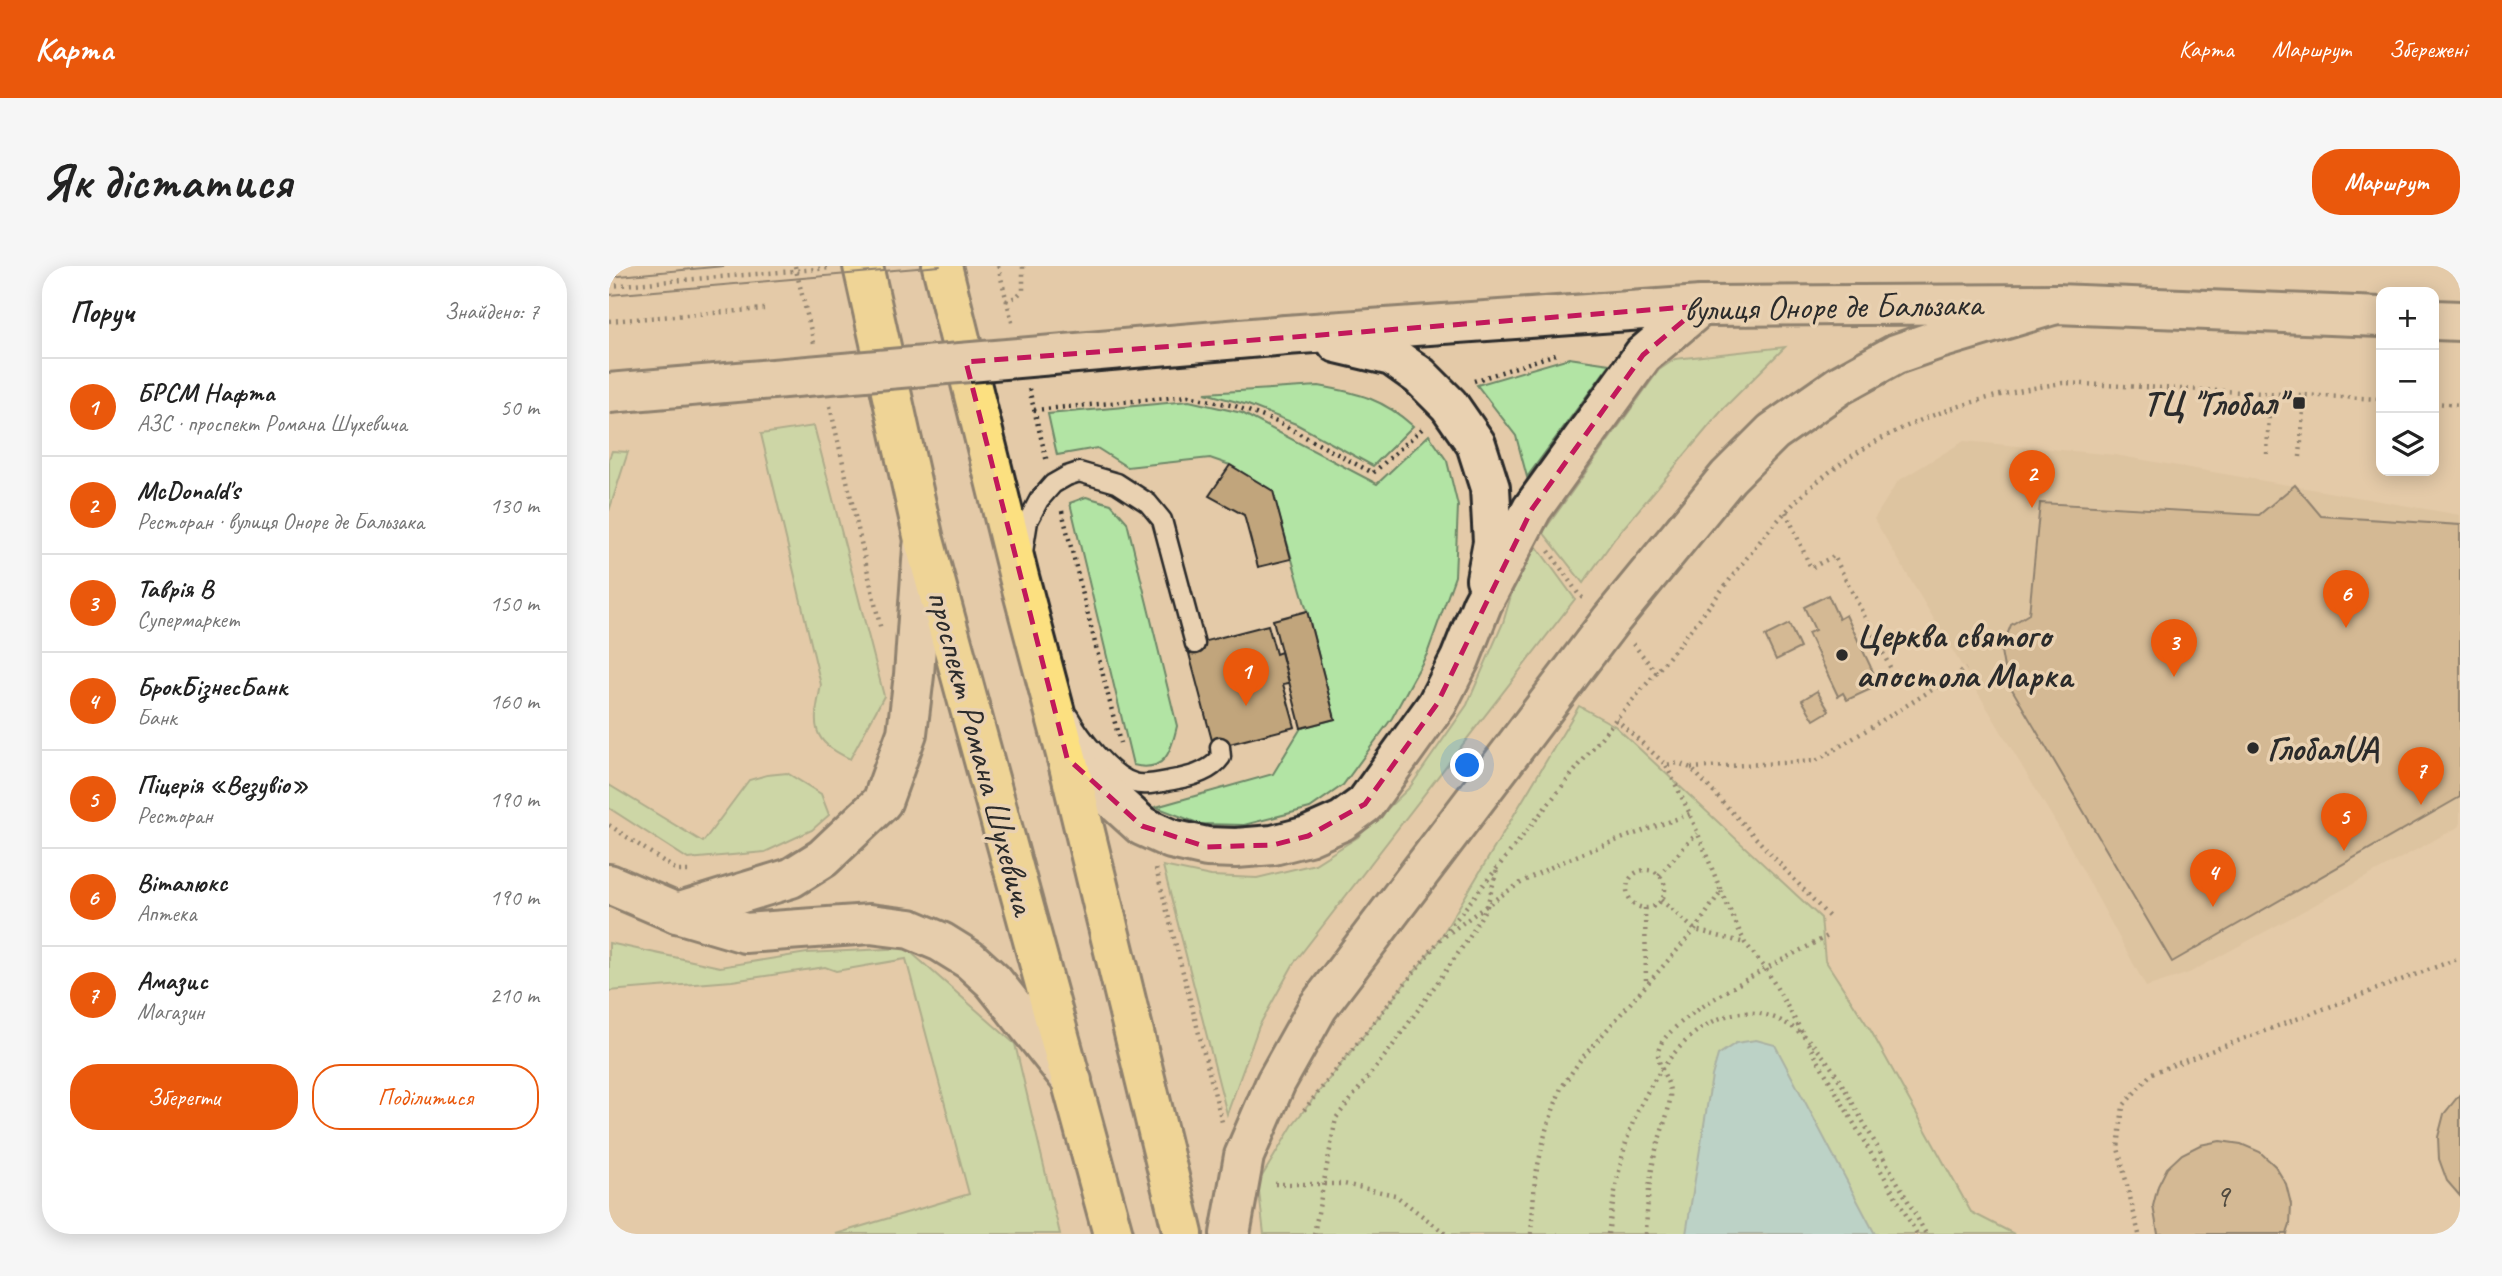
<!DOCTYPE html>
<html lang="uk">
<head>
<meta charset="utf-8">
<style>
	:root { --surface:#fff; --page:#f6f6f6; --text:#222; --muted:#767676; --line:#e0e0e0; --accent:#ea580c }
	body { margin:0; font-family:Caveat,sans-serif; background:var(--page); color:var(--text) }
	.controls { position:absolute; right:21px; top:21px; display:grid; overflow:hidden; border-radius:14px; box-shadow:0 4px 18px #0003 }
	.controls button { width:63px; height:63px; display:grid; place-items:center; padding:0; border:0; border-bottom:2px solid var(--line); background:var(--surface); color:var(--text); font:35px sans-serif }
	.you { position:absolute; left:859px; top:500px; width:24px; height:24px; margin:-18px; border:5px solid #fff; border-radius:50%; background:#1a73e8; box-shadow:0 0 0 10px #1a73e833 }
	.badge { display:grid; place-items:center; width:46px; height:46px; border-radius:50%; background:var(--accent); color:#fff; font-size:23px; font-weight:700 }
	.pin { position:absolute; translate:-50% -58px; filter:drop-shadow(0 2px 4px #0008) }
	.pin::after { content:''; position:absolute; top:37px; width:24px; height:21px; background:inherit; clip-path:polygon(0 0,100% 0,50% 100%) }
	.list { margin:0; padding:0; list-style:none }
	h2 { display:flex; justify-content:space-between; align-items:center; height:91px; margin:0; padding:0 28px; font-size:30px }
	h2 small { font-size:23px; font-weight:400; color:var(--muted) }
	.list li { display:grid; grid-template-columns:46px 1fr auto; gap:21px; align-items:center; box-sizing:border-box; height:98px; padding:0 28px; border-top:2px solid var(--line) }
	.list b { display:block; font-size:26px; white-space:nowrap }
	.list p { margin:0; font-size:23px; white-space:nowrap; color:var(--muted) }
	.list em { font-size:23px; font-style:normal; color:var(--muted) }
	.actions { display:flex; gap:14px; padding:21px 28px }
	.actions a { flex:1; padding:16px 0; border:2px solid var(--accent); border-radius:28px; text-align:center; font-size:24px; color:var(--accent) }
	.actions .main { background:var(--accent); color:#fff }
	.icon { flex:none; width:38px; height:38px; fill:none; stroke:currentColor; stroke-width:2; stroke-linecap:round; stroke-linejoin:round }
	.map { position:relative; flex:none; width:1851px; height:968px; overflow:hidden; border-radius:28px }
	header { display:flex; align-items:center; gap:42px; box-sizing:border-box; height:98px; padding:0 35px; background:var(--accent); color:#fff }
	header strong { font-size:33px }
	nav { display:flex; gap:38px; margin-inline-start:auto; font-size:24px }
	.intro { display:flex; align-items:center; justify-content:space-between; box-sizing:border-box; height:168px; padding:0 42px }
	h1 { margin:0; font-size:49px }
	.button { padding:18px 32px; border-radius:28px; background:var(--accent); color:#fff; font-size:24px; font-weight:700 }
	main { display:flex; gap:42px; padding:0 42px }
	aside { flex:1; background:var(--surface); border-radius:28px; box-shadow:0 4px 18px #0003 }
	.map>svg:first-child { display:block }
	.built { fill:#d6bc98 }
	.green { fill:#b2e4a4; stroke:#6e8868; stroke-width:2 }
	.water { fill:#8ddbeb; stroke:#66959e; stroke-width:2 }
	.building { fill:#c1a57b; stroke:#2b2b2b; stroke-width:2 }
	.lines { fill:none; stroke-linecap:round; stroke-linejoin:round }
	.service-casing { stroke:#2b2b2b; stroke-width:23 }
	.tertiary-casing { stroke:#2b2b2b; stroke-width:44 }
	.primary-casing { stroke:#2b2b2b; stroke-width:44 }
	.path { stroke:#2b2b2b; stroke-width:4.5; stroke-dasharray:2 5; stroke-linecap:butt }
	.service { stroke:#e9d1b1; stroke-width:18 }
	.tertiary { stroke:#e9d1b1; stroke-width:38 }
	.primary { stroke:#fce080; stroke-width:38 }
	.tram { stroke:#2b2b2b; stroke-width:2 }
	.tertiary-bridge-casing { stroke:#2b2b2b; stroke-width:44; stroke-linecap:butt }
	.tertiary-bridge { stroke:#e9d1b1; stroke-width:38 }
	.marked { fill:none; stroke:#c2185b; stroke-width:5; stroke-dasharray:14 9; stroke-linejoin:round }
	.poi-dot { fill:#2b2b2b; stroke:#e9d1b1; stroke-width:2.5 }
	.labels { text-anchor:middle; stroke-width:7; stroke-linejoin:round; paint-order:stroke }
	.number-label { font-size:32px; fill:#504a3f }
	.street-label { font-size:35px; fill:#2b2b2b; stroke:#e9d1b1 }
	.poi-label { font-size:35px; font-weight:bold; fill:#2b2b2b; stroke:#e9d1b1; text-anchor:start }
</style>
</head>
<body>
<header>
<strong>Карта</strong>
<nav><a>Карта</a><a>Маршрут</a><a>Збережені</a></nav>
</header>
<div class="intro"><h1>Як дістатися</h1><a class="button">Маршрут</a></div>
<main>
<aside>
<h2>Поруч<small>Знайдено: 7</small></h2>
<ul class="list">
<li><span class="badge">1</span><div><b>БРСМ Нафта</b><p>АЗС · проспект Романа Шухевича</p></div><em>50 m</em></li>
<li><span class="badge">2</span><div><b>McDonald's</b><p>Ресторан · вулиця Оноре де Бальзака</p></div><em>130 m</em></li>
<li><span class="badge">3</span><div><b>Таврія В</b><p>Супермаркет</p></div><em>150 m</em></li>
<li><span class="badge">4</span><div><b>БрокБізнесБанк</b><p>Банк</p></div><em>160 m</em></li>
<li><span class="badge">5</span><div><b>Піцерія «Везувіо»</b><p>Ресторан</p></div><em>190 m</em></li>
<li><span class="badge">6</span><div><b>Віталюкс</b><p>Аптека</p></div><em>190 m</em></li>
<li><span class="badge">7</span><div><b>Амазис</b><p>Магазин</p></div><em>210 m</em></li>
</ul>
<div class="actions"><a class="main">Зберегти</a><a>Поділитися</a></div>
</aside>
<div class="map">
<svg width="1851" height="968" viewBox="0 0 1851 968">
	<rect width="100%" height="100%" fill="#e4caa8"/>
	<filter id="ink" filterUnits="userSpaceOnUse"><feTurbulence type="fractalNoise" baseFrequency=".0143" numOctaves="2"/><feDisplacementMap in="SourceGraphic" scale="14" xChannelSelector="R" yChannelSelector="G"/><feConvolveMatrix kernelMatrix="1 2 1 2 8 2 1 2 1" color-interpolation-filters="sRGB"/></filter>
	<g filter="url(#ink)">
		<polygon class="built" points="1355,175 1506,189 1851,249 1851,560 1580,707 1537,721 1460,579 1265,253 1289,215"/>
		<g class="green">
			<polygon points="1176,81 1115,142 1006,272 974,317 934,266 1050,104 1066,93"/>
			<polygon points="960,92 1001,98 918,211 907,170 868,119"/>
			<path d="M710 120C750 127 774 133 804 160L764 200 687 158 639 139 596 127Z"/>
			<polygon points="580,135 633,147 768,218 820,169 838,195 849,240 846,310 818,388 783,452 734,519 701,542 635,559 591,558 547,541 664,508 692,462 726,453 698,345 663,225 621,199 601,192 518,201 488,182 448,189 439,148"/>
			<path d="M205 160 275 430 241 493C200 474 204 459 212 419L152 168Z"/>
			<polygon points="3,185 19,186 0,245 0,193"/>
			<path d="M477 231 502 238 518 256 568 460C562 486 556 507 524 499L461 237Z"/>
			<polygon points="925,277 966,333 685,697 650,760 618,848 554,600 602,610 648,612 706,598 749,571 801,521 858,439 894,357 906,316"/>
			<polygon points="970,440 1006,460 1212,652 1216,694 1262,765 1362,946 1405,968 655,968 649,917 685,857 829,676"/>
			<polygon points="178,507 212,528 220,549 203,564 156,586 79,593 0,542 0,519 94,576 140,514 158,509"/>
			<polygon points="0,677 111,701 198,687 297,682 406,778 451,968 227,968 360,928 297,693 227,705 216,701 123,715 0,725"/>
		</g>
		<polygon class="water" points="1147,774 1166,779 1266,968 1077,968 1103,810 1109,789 1127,777"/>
		<g class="building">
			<polygon points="621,199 664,225 682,293 649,301 635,249 600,230"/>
			<polygon points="1686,219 1712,250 1851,259 1851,531 1563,696 1397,413 1392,385 1402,359 1420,348 1431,237 1650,249"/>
			<polygon points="1219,329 1230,353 1237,349 1267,412 1259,416 1262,423 1238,434 1234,427 1229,430 1199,367 1206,364 1195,341"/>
			<polygon points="698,345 726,453 692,462 664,354"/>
			<polygon points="1180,358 1191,382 1167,394 1156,370"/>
			<polygon points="659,359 667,388 672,386 680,417 674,418 686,461 605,482 578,380"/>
			<polygon points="1208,425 1220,445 1205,454 1193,434"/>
			<polygon points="1851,828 1851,930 1838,915 1830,893 1829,871 1835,848"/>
			<polygon points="1611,875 1632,878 1651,886 1666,900 1677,918 1682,938 1681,959 1678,968 1549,968 1544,940 1549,920 1558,902 1573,888 1591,879"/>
		</g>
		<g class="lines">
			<defs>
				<g id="service">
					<polyline points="414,286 419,255 430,234 444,218 458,210 470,206 508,217 539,237 553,254 586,378"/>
					<path d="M460 451C471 471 501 510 525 517 537 521 556 515 569 513 585 510 602 505 612 491L611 481"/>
				</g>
				<g id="tertiary">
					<polyline points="1825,54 1851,55"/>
					<polyline points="677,69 1092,40 1447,38 1772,51"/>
					<polyline points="728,77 783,90 811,110 840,139 867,178 881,222 884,276 877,313"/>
					<polyline points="458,492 533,560 562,573 598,581 627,582 664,579 699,570 733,555 756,538 828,438 851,393 873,338 923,243 1034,89 1092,40"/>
					<polyline points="0,618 68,647 136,667 261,658 301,663 332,676 361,694 384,715 463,815"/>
					<polyline points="68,647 182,612 214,592 273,536 298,467 305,409 314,281"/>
					<polyline points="621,968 635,890 667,816 709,741 1002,354 1119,211 1164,166 1231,119 1287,88 1327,74 1447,38"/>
				</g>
				<g id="primary">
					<polyline points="254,0 315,274 504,968"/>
					<polyline points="333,0 410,311 458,492 574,968"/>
				</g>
			</defs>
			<use href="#service" class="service-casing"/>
			<use href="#tertiary" class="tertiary-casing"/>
			<use href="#primary" class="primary-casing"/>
			<g class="path">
				<polyline points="186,0 205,77"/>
				<polyline points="389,0 404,60"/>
				<polyline points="0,20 221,2"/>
				<polyline points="397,35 407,31 414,24 414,0"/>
				<polyline points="0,55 155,43"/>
				<polyline points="865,115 950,87"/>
				<polyline points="420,123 438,196"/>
				<polyline points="1825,137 1851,139"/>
				<polyline points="221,140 272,364"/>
				<polyline points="425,144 579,130 626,140 670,157 764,207 814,162"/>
				<polyline points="1658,188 1661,127"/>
				<polyline points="1691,191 1695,128"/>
				<polyline points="453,245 511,477"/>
				<polyline points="1177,246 1202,302 1225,290 1284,407"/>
				<polyline points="940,285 970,329 976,334"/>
				<polyline points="1024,378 1048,407"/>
				<polyline points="1007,453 1057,499 1069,497 1082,502 1222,653"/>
				<polyline points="1082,502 1207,495 1357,403"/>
				<polyline points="0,559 69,605 80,605"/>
				<polyline points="547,603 613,856"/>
				<circle cx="1037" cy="623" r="19"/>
				<polyline points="1050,609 1088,567"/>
				<polyline points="1112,625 1136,677 1157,703 1193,766"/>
				<polyline points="1052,634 1086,664 1136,677"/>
				<polyline points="1036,642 1037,717"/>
				<path d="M836 670C865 649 894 626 926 609 975 584 1030 567 1081 548"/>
				<polyline points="1199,777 1308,968"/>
				<path d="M695 844 1007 453C1044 412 1078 369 1112 325 1143 285 1174 243 1214 211 1284 155 1368 130 1454 117L1772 133"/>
				<polyline points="666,918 735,918 786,929 837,968"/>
				<polyline points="705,968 727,852 782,782 860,672 878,640 888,604"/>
				<polyline points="922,968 926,912 937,864 952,822 972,793 1086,664 1112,625 1081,548 1057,499"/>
				<path d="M999 968C1005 932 1010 894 1023 859 1050 789 1118 705 1195 770 1220 791 1236 824 1252 852 1274 891 1296 929 1317 968"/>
				<path d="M1037 968C1038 942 1040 913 1046 888 1050 869 1060 850 1061 831 1063 812 1043 798 1051 780 1065 747 1186 687 1221 669"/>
				<polyline points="1530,968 1509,882 1514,840 1543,807 1851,692"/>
			</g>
			<use href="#service" class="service"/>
			<use href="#tertiary" class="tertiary"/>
			<use href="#primary" class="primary"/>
			<g class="tram">
				<polyline points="0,11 115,0"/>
				<polyline points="0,29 331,0"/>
			</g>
			<defs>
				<polyline id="tertiary-bridge" points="0,127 677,69"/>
			</defs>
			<use href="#tertiary-bridge" class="tertiary-bridge-casing"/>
			<use href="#tertiary-bridge" class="tertiary-bridge"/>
		</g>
	</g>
	<path d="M0 0H1851V968H0ZM1092 40 1034 89 923 243 828 438 756 538 699 570 664 579 598 581 533 560 458 492 357 96Z" fill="#e4caa8" fill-opacity=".55" fill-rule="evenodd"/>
	<path class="marked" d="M1092 40 1034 89 923 243 828 438 756 538 699 570 664 579 598 581 533 560 458 492 357 96Z"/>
	<g class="poi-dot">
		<rect x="1683" y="130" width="14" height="14" rx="3.5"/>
		<circle cx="1233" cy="389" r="7"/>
		<circle cx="1644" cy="482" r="7"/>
	</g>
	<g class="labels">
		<g class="number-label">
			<text x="1613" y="940">9</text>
		</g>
		<g class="street-label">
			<text transform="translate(1224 40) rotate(-1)" y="12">вулиця Оноре де Бальзака</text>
			<text transform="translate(373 486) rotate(75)" y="12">проспект Романа Шухевича</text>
		</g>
		<g class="poi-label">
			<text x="1676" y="149" text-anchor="end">ТЦ "Глобал"</text>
			<text x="1247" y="381">Церква святого<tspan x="1247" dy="40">апостола Марка</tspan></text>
			<text x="1658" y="494">ГлобалUA</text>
		</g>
	</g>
</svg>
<div class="controls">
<button>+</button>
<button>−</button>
<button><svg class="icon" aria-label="layers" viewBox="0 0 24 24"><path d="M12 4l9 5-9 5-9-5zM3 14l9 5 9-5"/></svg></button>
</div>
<div class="you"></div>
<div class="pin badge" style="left:637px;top:440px">1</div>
<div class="pin badge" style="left:1423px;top:242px">2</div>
<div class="pin badge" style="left:1565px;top:411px">3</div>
<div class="pin badge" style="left:1604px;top:641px">4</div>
<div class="pin badge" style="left:1735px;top:585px">5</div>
<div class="pin badge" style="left:1737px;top:362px">6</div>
<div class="pin badge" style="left:1812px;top:539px">7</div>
</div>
</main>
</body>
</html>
